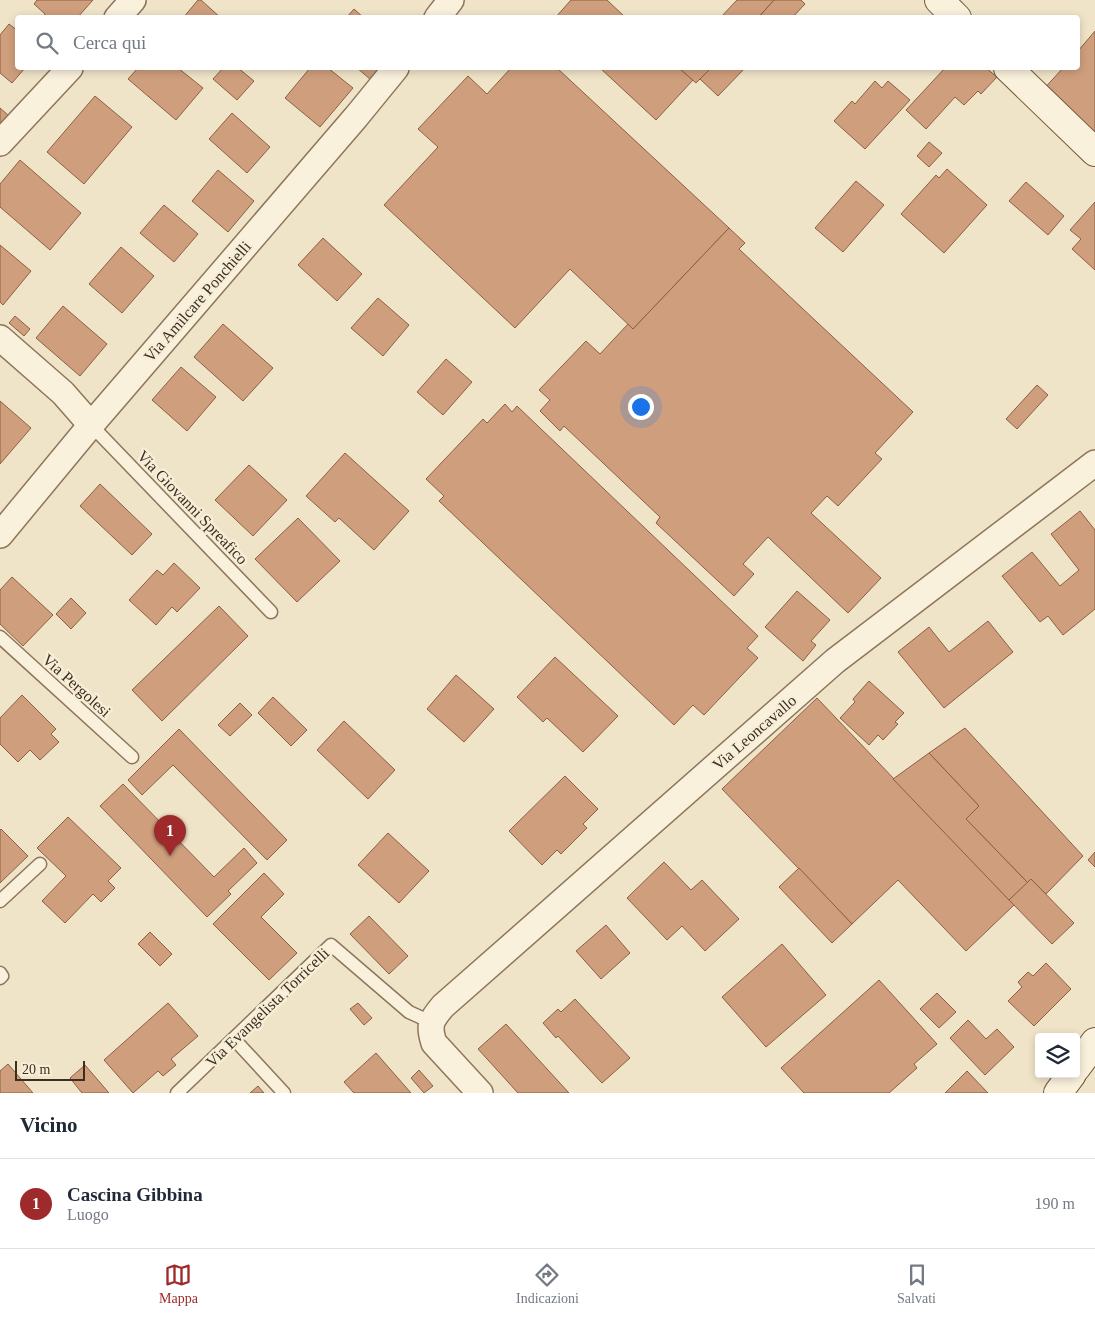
<!DOCTYPE html>
<html lang="it">
<head>
<meta charset="utf-8">
<style>
	:root { --surface:#fff; --page:#f2f2f3; --text:#1f2937; --muted:#747a83; --line:#e0e1e3; --accent:#9e2a2b }
	body { margin:0; font-family:"Times New Roman",serif; background:var(--page); color:var(--text) }
	.controls { position:absolute; right:15px; bottom:15px; display:grid; overflow:hidden; border-radius:5px; box-shadow:0 2px 8px #0003 }
	.controls button { width:45px; height:45px; display:grid; place-items:center; padding:0; border:0; border-bottom:1px solid var(--line); background:var(--surface); color:var(--text); font:25px sans-serif }
	.scale { position:absolute; left:15px; bottom:12px; width:70px; box-sizing:border-box; padding-left:5px; border:2px solid #3d2e20; border-top:0; font-size:14px; line-height:18px; white-space:nowrap; color:#3d2e20; -webkit-text-stroke:4px #f7eed8; paint-order:stroke }
	.you { position:absolute; left:640px; top:406px; width:18px; height:18px; margin:-12px; border:4px solid #fff; border-radius:50%; background:#1a73e8; box-shadow:0 0 0 8px #1a73e833 }
	.badge { display:grid; place-items:center; width:32px; height:32px; border-radius:50%; background:var(--accent); color:#fff; font-size:16px; font-weight:700 }
	.pin { position:absolute; translate:-50% -41px; filter:drop-shadow(0 1px 2px #0008) }
	.pin::after { content:''; position:absolute; top:26px; width:18px; height:15px; background:inherit; clip-path:polygon(0 0,100% 0,50% 100%) }
	.list { margin:0; padding:0; list-style:none }
	h2 { display:flex; justify-content:space-between; align-items:center; height:65px; margin:0; padding:0 20px; font-size:21px }
	h2 small { font-size:16px; font-weight:400; color:var(--muted) }
	.list li { display:grid; grid-template-columns:32px 1fr auto; gap:15px; align-items:center; box-sizing:border-box; height:90px; padding:0 20px; border-top:1px solid var(--line) }
	.list b { display:block; font-size:19px; white-space:nowrap }
	.list p { margin:0; font-size:16px; white-space:nowrap; color:var(--muted) }
	.list em { font-size:16px; font-style:normal; color:var(--muted) }
	.icon { flex:none; width:28px; height:28px; fill:none; stroke:currentColor; stroke-width:2; stroke-linecap:round; stroke-linejoin:round }
	.map { position:relative; flex:none; width:1095px; height:1093px; overflow:hidden }
	.search { position:absolute; background:var(--surface); box-shadow:0 2px 8px #0003; left:15px; right:15px; top:15px; height:55px; display:flex; align-items:center; gap:12px; box-sizing:border-box; padding:0 18px; border-radius:5px; color:var(--muted); font-size:19px }
	.sheet { height:155px; background:var(--surface) }
	nav { display:flex; justify-content:space-around; align-items:center; box-sizing:border-box; height:70px; border-top:1px solid var(--line); background:var(--surface); font-size:14px; color:var(--muted) }
	nav a { display:grid; justify-items:center; gap:2px }
	nav .on { color:var(--accent) }
	.map>svg:first-child { display:block }
	.building { fill:#cf9f7d; stroke:#8d5f41 }
	.lines { fill:none; stroke-linecap:round; stroke-linejoin:round }
	.lane-casing { stroke:#8d765c; stroke-width:15 }
	.street-casing { stroke:#8d765c; stroke-width:28 }
	.secondary-casing { stroke:#6f573f; stroke-width:30 }
	.lane { stroke:#faf1dc; stroke-width:12 }
	.street { stroke:#faf1dc; stroke-width:25 }
	.secondary { stroke:#faf1dc; stroke-width:28 }
	.labels { text-anchor:middle; stroke-width:5; stroke-linejoin:round; paint-order:stroke }
	.street-label { font-size:16px; fill:#3d2e20; stroke:#f7eed8 }
</style>
</head>
<body>
<div class="map">
<svg width="1095" height="1093" viewBox="0 0 1095 1093">
	<rect width="100%" height="100%" fill="#f0e4c8"/>
	<g class="building">
		<polygon points="37,0 93,0 77,18 44,18 45,14 34,4"/>
		<polygon points="198,0 201,0 221,18 183,18"/>
		<polygon points="571,0 607,0 626,18 555,18"/>
		<polygon points="737,0 774,0 758,18 720,18"/>
		<polygon points="774,0 801,0 805,4 792,18 758,18"/>
		<polygon points="354,9 364,18 346,18"/>
		<polygon points="9,24 18,31 18,68 25,68 12,83 0,73 0,35"/>
		<polygon points="1095,31 1095,133 1041,92 1063,68 1078,68 1078,51"/>
		<polygon points="138,68 178,68 203,88 176,120 128,79"/>
		<polygon points="223,68 238,68 254,81 237,100 213,79"/>
		<polygon points="310,68 328,68 353,88 320,127 285,98"/>
		<polygon points="357,68 380,68 370,79"/>
		<polygon points="511,68 557,68 729,228 633,329 570,269 515,328 384,205 438,147 418,129 468,76 487,94"/>
		<polygon points="600,68 679,68 693,80 656,120"/>
		<polygon points="679,68 711,68 696,83"/>
		<polygon points="711,68 745,68 718,96 700,79"/>
		<polygon points="945,68 986,68 997,77 981,94 978,91 964,105 955,97 926,129 906,110"/>
		<polygon points="875,81 882,88 888,81 910,100 865,149 834,121 852,101 855,104"/>
		<polygon points="95,96 132,127 84,184 47,152"/>
		<polygon points="0,108 8,115 0,124"/>
		<polygon points="232,113 270,147 247,173 209,139"/>
		<polygon points="929,142 942,153 929,167 917,156"/>
		<polygon points="20,160 81,213 50,250 0,207 0,184"/>
		<polygon points="947,169 987,205 944,253 901,214 936,175 939,178"/>
		<polygon points="218,170 254,201 228,232 192,201"/>
		<polygon points="856,181 884,205 843,252 815,228"/>
		<polygon points="1026,182 1064,216 1048,235 1009,201"/>
		<polygon points="1095,202 1095,270 1072,249 1081,239 1070,230"/>
		<polygon points="164,205 198,234 174,262 140,233"/>
		<polygon points="729,228 745,243 739,249 913,412 875,453 882,459 838,506 827,496 811,513 881,578 848,613 768,537 743,564 754,574 734,596 656,523 660,517 564,426 560,431 540,411 550,400 539,390 586,341 600,354 628,324 633,329"/>
		<polygon points="323,238 362,274 337,301 298,265"/>
		<polygon points="0,245 31,271 3,305 0,302"/>
		<polygon points="121,247 154,276 122,313 89,284"/>
		<polygon points="378,298 409,325 383,356 351,328"/>
		<polygon points="63,306 107,344 80,376 36,338"/>
		<polygon points="15,316 30,329 24,336 9,323"/>
		<polygon points="223,324 273,368 243,401 194,357"/>
		<polygon points="446,359 472,382 443,415 417,392"/>
		<polygon points="181,367 216,397 187,431 152,400"/>
		<polygon points="1037,385 1048,395 1017,429 1006,419"/>
		<polygon points="0,401 31,428 0,464"/>
		<polygon points="505,404 512,412 517,406 758,636 747,648 758,658 704,715 693,705 674,725 439,501 444,496 426,479 483,419 487,423"/>
		<polygon points="345,453 409,511 374,550 339,518 335,522 306,496"/>
		<polygon points="249,465 287,500 253,536 215,500"/>
		<polygon points="100,484 152,534 132,555 80,506"/>
		<polygon points="1080,511 1095,530 1095,609 1063,635 1048,616 1040,622 1002,576 1032,552 1060,586 1079,570 1051,534"/>
		<polygon points="298,518 340,561 297,602 255,559"/>
		<polygon points="174,563 200,588 177,612 172,607 156,625 129,600 157,570 163,575"/>
		<polygon points="12,577 53,615 23,646 0,624 0,590"/>
		<polygon points="797,591 830,620 811,641 816,645 803,661 765,627"/>
		<polygon points="71,598 86,613 71,629 56,614"/>
		<polygon points="219,606 248,636 162,721 132,690"/>
		<polygon points="988,621 1013,652 944,708 898,652 929,627 949,652"/>
		<polygon points="555,657 618,716 583,752 547,718 543,722 517,697"/>
		<polygon points="456,675 494,709 464,742 427,709"/>
		<polygon points="869,681 904,713 895,722 898,724 883,740 878,735 869,745 840,718 855,702 853,699"/>
		<polygon points="22,695 56,729 51,734 59,742 40,760 30,750 18,762 0,744 0,718"/>
		<polygon points="273,697 307,730 291,746 258,713"/>
		<polygon points="817,698 1014,905 966,951 898,880 852,924 722,789"/>
		<polygon points="240,703 252,715 230,736 218,725"/>
		<polygon points="344,721 395,770 368,799 317,750"/>
		<polygon points="965,728 1083,856 1046,894 1031,879 1028,883 966,819 979,806 929,753"/>
		<polygon points="179,729 287,840 267,860 173,765 142,795 128,780"/>
		<polygon points="929,753 979,806 966,819 1028,883 1009,900 893,779"/>
		<polygon points="565,776 598,809 583,824 587,828 561,854 557,850 542,865 509,831"/>
		<polygon points="123,784 214,877 244,848 257,863 228,891 231,894 207,917 100,806"/>
		<polygon points="68,817 121,868 108,881 115,888 101,902 93,894 65,923 42,901 66,876 37,848"/>
		<polygon points="1,829 28,856 0,883 0,830"/>
		<polygon points="388,833 429,871 399,903 358,865"/>
		<polygon points="1095,852 1095,867 1088,860"/>
		<polygon points="664,862 691,890 702,880 739,919 705,951 682,926 667,940 627,898"/>
		<polygon points="799,868 852,924 832,943 779,887"/>
		<polygon points="264,873 284,894 261,917 297,953 269,980 213,924"/>
		<polygon points="1031,879 1074,923 1052,944 1009,900"/>
		<polygon points="369,916 408,956 389,974 350,934"/>
		<polygon points="606,925 630,953 601,979 576,951"/>
		<polygon points="150,932 172,954 160,966 138,944"/>
		<polygon points="782,944 826,995 766,1047 722,997"/>
		<polygon points="1046,963 1071,989 1034,1026 1008,1001 1022,987 1018,982 1028,972 1033,976"/>
		<polygon points="879,980 937,1044 914,1064 917,1068 889,1093 804,1093 781,1068"/>
		<polygon points="937,993 956,1012 939,1028 920,1009"/>
		<polygon points="575,999 630,1058 602,1083 558,1036 556,1038 543,1023 558,1009 561,1012"/>
		<polygon points="168,1003 198,1036 171,1059 176,1065 163,1076 158,1071 133,1093 104,1060"/>
		<polygon points="358,1003 372,1018 364,1025 350,1009"/>
		<polygon points="968,1020 986,1039 997,1029 1014,1047 985,1075 950,1038"/>
		<polygon points="506,1024 569,1093 518,1093 478,1049"/>
		<polygon points="376,1053 411,1093 354,1093 344,1082"/>
		<polygon points="8,1064 33,1093 0,1093 0,1071"/>
		<polygon points="85,1065 109,1093 82,1093 70,1078"/>
		<polygon points="419,1070 433,1086 424,1093 411,1078"/>
		<polygon points="967,1071 988,1093 945,1093"/>
		<polygon points="258,1086 264,1093 250,1093"/>
	</g>
	<g class="lines">
		<defs>
			<g id="lane">
				<polyline points="91,425 271,612"/>
				<polyline points="0,637 132,757"/>
				<polyline points="0,901 40,864"/>
				<polyline points="0,973 2,976 0,978"/>
				<polyline points="234,1039 284,1093"/>
				<polyline points="177,1093 331,945 409,1012 431,1022"/>
			</g>
			<g id="street">
				<polyline points="117,18 133,0"/>
				<polyline points="437,18 451,0"/>
				<polyline points="0,143 70,68"/>
				<polyline points="0,338 63,393 91,425"/>
				<polyline points="0,535 91,425 356,117 396,68"/>
				<path d="M480 1093 434 1043C428 1025 431 1020 443 1006L835 661 1095 463"/>
			</g>
			<g id="secondary">
				<polyline points="939,0 957,18"/>
				<polyline points="1008,68 1095,152"/>
				<polyline points="1076,1068 1095,1042"/>
				<polyline points="1058,1093 1072,1074"/>
			</g>
		</defs>
		<use href="#lane" class="lane-casing"/>
		<use href="#street" class="street-casing"/>
		<use href="#secondary" class="secondary-casing"/>
		<use href="#lane" class="lane"/>
		<use href="#street" class="street"/>
		<use href="#secondary" class="secondary"/>
	</g>
	<g class="labels">
		<g class="street-label">
			<text transform="translate(197 301) rotate(-49)" y="6">Via Amilcare Ponchielli</text>
			<text transform="translate(193 507) rotate(46)" y="6">Via Giovanni Spreafico</text>
			<text transform="translate(77 685) rotate(42)" y="6">Via Pergolesi</text>
			<text transform="translate(754 732) rotate(-41)" y="6">Via Leoncavallo</text>
			<text transform="translate(267 1007) rotate(-44)" y="6">Via Evangelista Torricelli</text>
		</g>
	</g>
</svg>
<div class="controls">
<button><svg class="icon" aria-label="layers" viewBox="0 0 24 24"><path d="M12 4l9 5-9 5-9-5zM3 14l9 5 9-5"/></svg></button>
</div>
<div class="scale">20 m</div>
<div class="you"></div>
<div class="pin badge" style="left:170px;top:856px">1</div>
<div class="search"><svg class="icon" aria-label="search" viewBox="0 0 24 24"><circle cx="10" cy="10" r="6"/><path d="M15 15l6 6"/></svg>Cerca qui</div>
</div>
<section class="sheet">
<h2>Vicino<small></small></h2>
<ul class="list">
<li><span class="badge">1</span><div><b>Cascina Gibbina</b><p>Luogo</p></div><em>190 m</em></li>
</ul>
</section>
<nav>
<a class="on"><svg class="icon" aria-label="map" viewBox="0 0 24 24"><path d="M3 6l6-2 6 2 6-2v14l-6 2-6-2-6 2zM9 4v14M15 6v14"/></svg>Mappa</a>
<a><svg class="icon" aria-label="directions" viewBox="0 0 24 24"><path d="M12 3l9 9-9 9-9-9zM9 14v-3h6M13 9l2 2-2 2"/></svg>Indicazioni</a>
<a><svg class="icon" aria-label="saved" viewBox="0 0 24 24"><path d="M7 4h10v16l-5-4-5 4z"/></svg>Salvati</a>
</nav>
</body>
</html>
